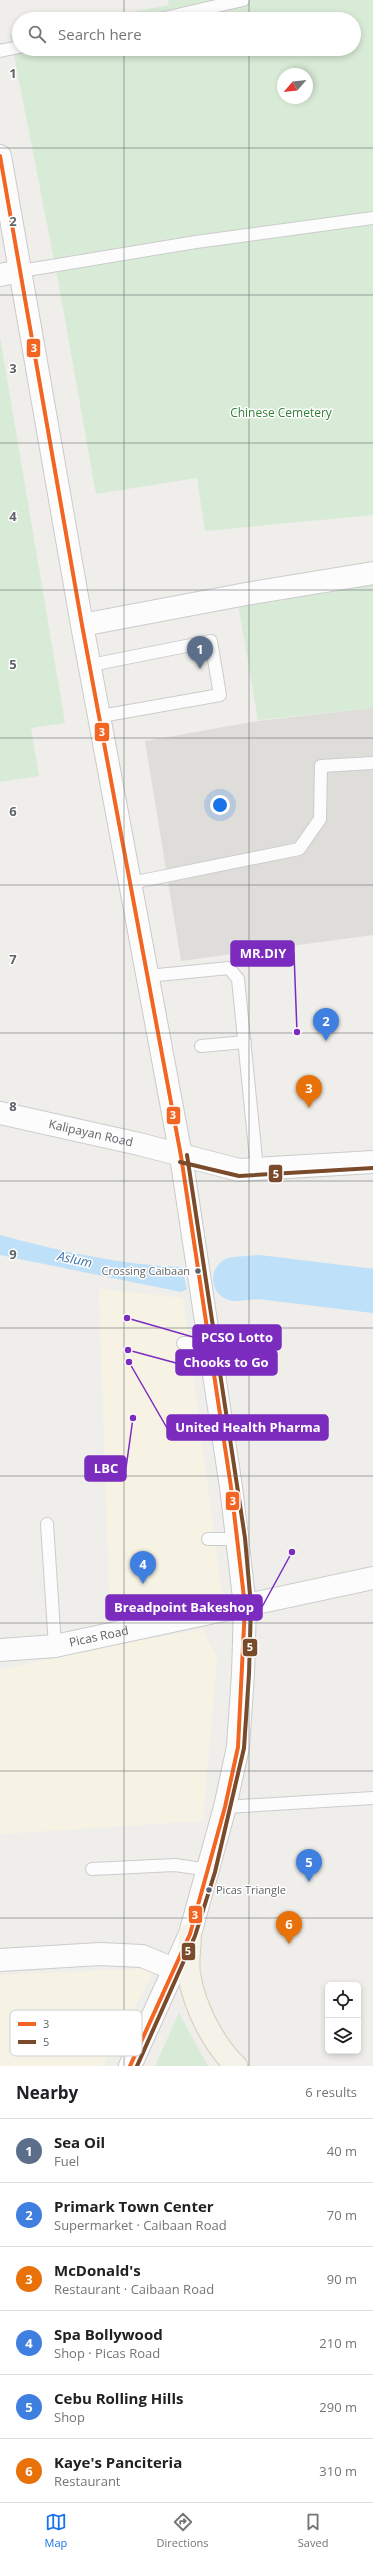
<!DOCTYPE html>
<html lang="en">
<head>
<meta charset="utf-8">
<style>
	:root { --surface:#fff; --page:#f6f6f6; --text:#202124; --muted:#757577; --line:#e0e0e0; --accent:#1a73e8 }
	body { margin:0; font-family:"Open Sans",sans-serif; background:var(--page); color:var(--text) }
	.controls { position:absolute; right:12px; bottom:12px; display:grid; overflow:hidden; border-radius:6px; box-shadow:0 2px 6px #0003 }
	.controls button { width:36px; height:36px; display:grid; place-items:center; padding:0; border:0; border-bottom:1px solid var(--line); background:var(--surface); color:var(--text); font:20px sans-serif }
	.compass { position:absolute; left:277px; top:68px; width:36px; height:36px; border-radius:50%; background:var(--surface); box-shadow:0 2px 6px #0003; rotate:242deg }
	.you { position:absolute; left:220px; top:805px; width:14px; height:14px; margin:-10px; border:3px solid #fff; border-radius:50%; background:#1a73e8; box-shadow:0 0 0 6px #1a73e833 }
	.badge { display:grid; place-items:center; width:26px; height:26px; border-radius:50%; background:var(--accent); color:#fff; font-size:13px; font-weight:700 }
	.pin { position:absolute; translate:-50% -33px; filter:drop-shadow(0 1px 2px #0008) }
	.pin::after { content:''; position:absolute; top:21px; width:14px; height:12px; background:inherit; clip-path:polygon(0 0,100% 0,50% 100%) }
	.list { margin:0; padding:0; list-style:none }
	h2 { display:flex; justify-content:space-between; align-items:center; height:52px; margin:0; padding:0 16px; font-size:17px }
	h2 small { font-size:13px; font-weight:400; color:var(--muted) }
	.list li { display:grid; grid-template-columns:26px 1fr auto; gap:12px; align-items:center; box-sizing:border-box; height:64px; padding:0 16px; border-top:1px solid var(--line) }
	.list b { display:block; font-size:15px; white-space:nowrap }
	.list p { margin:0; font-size:13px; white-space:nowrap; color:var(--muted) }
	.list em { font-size:13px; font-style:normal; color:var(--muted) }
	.icon { flex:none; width:22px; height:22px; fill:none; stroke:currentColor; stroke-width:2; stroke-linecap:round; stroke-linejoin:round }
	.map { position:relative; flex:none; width:373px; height:2066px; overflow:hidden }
	.search { position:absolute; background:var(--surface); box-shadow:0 2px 6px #0003; left:12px; right:12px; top:12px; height:44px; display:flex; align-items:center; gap:10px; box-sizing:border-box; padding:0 14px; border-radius:22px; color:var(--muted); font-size:15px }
	.sheet { height:436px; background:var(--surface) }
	nav { display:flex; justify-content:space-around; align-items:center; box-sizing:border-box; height:56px; border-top:1px solid var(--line); background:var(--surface); font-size:11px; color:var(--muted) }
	nav a { display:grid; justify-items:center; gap:2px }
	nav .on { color:var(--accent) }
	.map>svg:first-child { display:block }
	.commercial { fill:#f7f3e4 }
	.industrial { fill:#dfddda }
	.green { fill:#d8ebd6; fill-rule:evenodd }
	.water { fill:#bfe0f9 }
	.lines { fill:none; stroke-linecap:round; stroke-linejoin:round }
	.river { stroke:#bfe0f9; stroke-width:44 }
	.service-casing { stroke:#cbcccc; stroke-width:14 }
	.minor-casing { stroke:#cbcccc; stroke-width:24 }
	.tertiary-casing { stroke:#cbcccc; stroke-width:24 }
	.secondary-casing { stroke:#cacacb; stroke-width:24 }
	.primary-casing { stroke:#d7ceb8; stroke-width:24 }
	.service { stroke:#fdfcfc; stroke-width:12 }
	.minor { stroke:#fdfcfc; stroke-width:22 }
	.tertiary { stroke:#fdfcfc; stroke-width:22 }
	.secondary { stroke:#fdfcfc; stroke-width:22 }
	.primary { stroke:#f4f2e9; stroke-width:22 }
	.bus-1-casing { stroke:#fff; stroke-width:7 }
	.bus-2-casing { stroke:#fff; stroke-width:7 }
	.bus-1 { stroke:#f26522; stroke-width:4 }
	.bus-2 { stroke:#7a4b2a; stroke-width:4 }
	.grid { fill:none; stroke:#5f6368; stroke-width:1; stroke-opacity:0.55 }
	.bus-dot { fill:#5f6368; stroke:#fff; stroke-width:1.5 }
	.labels { text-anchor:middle; stroke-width:3; stroke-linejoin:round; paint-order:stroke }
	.bus-label { font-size:11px; fill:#5f6368; stroke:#fff; text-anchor:end }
	.park-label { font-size:12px; fill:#348238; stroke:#fff }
	.street-label { font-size:12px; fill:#5f6368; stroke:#fff }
	.water-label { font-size:13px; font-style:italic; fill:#4174aa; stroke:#fff }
	.key { fill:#fff; stroke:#cfd0d2; stroke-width:1 }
	.key-label { font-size:11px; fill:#5f6368 }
	.grid-label { font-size:13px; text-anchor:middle; font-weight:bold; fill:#5f6368; stroke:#fff; stroke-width:3; stroke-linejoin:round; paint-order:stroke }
	.leader { fill:none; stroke:#7b2cbf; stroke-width:1.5 }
	.callout-dot { fill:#7b2cbf; stroke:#fff; stroke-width:1.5 }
	.callout { fill:#7b2cbf; stroke:#7b2cbf; stroke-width:1.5 }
	.callout-label { font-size:13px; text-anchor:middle; font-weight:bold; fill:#fff }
	.line-badge { stroke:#fff; stroke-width:1.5 }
	.badge-label { font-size:11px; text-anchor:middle; font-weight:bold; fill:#fff }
</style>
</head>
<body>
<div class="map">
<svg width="373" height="2066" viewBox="0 0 373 2066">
	<rect width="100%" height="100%" fill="#efeeea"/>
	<g class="commercial">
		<polygon points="99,1289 183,1298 223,1602 183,1617 110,1622"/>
		<polygon points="202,1629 217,1658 203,1821 0,1834 0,1670 94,1649"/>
		<polygon points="156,1968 103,2066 0,2066 0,1975"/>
	</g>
	<polygon class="industrial" points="373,708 373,935 181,961 145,741 257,721"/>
	<g class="green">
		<path d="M168 0H373V515L205 531 197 478 96 494 58 280 10 35 19 33V49H354V19H95L169 5ZM283 74H307V98H283Z"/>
		<polygon points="0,337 65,723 31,728 39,776 0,782"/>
		<polygon points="373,584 373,708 258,720 238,604"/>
		<polygon points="179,2013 208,2066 155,2066"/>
	</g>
	<path class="water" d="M0 1235C60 1251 120 1265 182 1267L187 1289 181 1292 0 1255Z"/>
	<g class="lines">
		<polyline class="river" points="235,1279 259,1277 373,1291"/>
		<defs>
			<g id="service">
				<polyline points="160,19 243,0"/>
				<polyline points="0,51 19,47"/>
				<polyline points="21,271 196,242 373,218"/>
				<polyline points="91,665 211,641 220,695 101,716"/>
				<polyline points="131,883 299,849 320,819 321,766 373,763"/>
				<polyline points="148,976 229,968 238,979 257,1169"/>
				<polyline points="201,1046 245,1042"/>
				<polyline points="183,1343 210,1343"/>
				<polyline points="47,1524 55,1646"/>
				<polyline points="208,1539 239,1539"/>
				<polyline points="225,1807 373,1798"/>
				<polyline points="92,1869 175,1865 209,1870"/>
			</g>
			<g id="minor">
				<polyline points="0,275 21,271"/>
				<polyline points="82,625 246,594 373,573"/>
				<path id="s1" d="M0 1650 55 1646 373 1578"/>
				<polyline points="0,1960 100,1954 142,1956 164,1965 174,1973"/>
			</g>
			<g id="tertiary">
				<path id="s2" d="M0 1113 139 1144 239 1170 373 1162"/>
			</g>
			<polyline id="secondary" points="0,156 82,625 181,1156 231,1487 245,1606 243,1674 238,1747 225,1807 190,1934 130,2066"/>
			<path id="primary" d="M190 1934C190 1947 187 1962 189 1974 194 2006 213 2044 236 2066"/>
		</defs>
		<use href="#service" class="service-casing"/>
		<use href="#minor" class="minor-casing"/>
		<use href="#tertiary" class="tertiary-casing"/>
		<use href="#secondary" class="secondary-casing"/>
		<use href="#primary" class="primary-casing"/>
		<use href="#service" class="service"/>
		<use href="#minor" class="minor"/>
		<use href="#tertiary" class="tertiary"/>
		<use href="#secondary" class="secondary"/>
		<use href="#primary" class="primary"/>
		<defs>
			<polyline id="bus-1" points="0,156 82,625 181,1156 231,1487 245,1606 238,1747 225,1807 190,1934 130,2066"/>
			<g id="bus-2">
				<polyline points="180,1162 239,1176 373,1168"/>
				<polyline points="137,2066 195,1936 215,1872 244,1748 249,1674 251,1606 245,1538 187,1155"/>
			</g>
		</defs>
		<use href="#bus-1" class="bus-1-casing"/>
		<use href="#bus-2" class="bus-2-casing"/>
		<use href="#bus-1" class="bus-1"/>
		<use href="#bus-2" class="bus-2"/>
	</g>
	<path class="grid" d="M124 0V19M249 0V19M124 49V2066M249 49V2066M0 148H373M0 295H373M0 443H373M0 590H373M0 738H373M0 885H373M0 1033H373M0 1181H373M0 1328H373M0 1476H373M0 1623H373M0 1771H373M0 1918H373"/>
	<g class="bus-dot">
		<circle cx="198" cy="1271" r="3.5"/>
		<circle cx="209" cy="1890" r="3.5"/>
	</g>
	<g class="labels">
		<g class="bus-label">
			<text x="190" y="1275">Crossing Caibaan</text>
			<text x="216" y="1894" text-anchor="start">Picas Triangle</text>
		</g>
		<g class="park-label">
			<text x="281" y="417">Chinese Cemetery</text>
		</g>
		<g class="street-label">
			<text dy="4" stroke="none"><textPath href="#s2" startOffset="93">Kalipayan Road</textPath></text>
			<text dy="4" stroke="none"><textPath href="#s1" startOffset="100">Picas Road</textPath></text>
		</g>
		<g class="water-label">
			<text transform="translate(75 1259) rotate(12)" y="5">Aslum</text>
		</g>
	</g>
	<rect x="10" y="2010" width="132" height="46" rx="6" class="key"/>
	<rect x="18" y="2022" width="18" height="4" fill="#f26522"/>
	<rect x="18" y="2040" width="18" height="4" fill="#7a4b2a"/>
	<g class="key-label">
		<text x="43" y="2028">3</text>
		<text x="43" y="2046">5</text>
	</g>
	<g class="grid-label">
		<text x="13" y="78">1</text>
		<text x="13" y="226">2</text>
		<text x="13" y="373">3</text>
		<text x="13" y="521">4</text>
		<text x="13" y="669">5</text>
		<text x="13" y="816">6</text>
		<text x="13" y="964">7</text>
		<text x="13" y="1111">8</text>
		<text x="13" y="1259">9</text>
	</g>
	<path class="leader" d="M297 1032L294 953M127 1318L193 1337M128 1350L176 1363M129 1362L167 1428M133 1418L126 1468M292 1552L262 1607"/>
	<g class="callout-dot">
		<circle cx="297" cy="1032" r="4"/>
		<circle cx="127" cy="1318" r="4"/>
		<circle cx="128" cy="1350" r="4"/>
		<circle cx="129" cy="1362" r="4"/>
		<circle cx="133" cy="1418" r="4"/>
		<circle cx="292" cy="1552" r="4"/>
	</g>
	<g class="callout">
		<rect x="231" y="941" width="63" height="25" rx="4"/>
		<rect x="193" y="1325" width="88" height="25" rx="4"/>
		<rect x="176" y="1350" width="101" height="25" rx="4"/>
		<rect x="167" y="1415" width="161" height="25" rx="4"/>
		<rect x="85" y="1456" width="41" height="25" rx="4"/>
		<rect x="106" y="1595" width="156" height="25" rx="4"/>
	</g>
	<g class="callout-label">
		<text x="263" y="958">MR.DIY</text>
		<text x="237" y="1342">PCSO Lotto</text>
		<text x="226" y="1367">Chooks to Go</text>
		<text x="248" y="1432">United Health Pharma</text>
		<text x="106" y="1473">LBC</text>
		<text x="184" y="1612">Breadpoint Bakeshop</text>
	</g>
	<g class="line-badge">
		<rect x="26" y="338" width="15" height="20" rx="4" fill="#f26522"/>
		<rect x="94" y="722" width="16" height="20" rx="4" fill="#f26522"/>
		<rect x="166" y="1106" width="15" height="19" rx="4" fill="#f26522"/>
		<rect x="268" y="1164" width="15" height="19" rx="4" fill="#7a4b2a"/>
		<rect x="225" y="1491" width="15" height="20" rx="4" fill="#f26522"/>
		<rect x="242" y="1638" width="16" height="19" rx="4" fill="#7a4b2a"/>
		<rect x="188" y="1905" width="15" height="19" rx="4" fill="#f26522"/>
		<rect x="181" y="1942" width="15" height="19" rx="4" fill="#7a4b2a"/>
	</g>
	<g class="badge-label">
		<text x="34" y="352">3</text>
		<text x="102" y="736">3</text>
		<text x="173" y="1119">3</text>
		<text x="276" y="1178">5</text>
		<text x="233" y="1505">3</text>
		<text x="250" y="1651">5</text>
		<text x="195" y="1919">3</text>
		<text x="188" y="1955">5</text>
	</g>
</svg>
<div class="controls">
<button><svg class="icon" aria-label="locate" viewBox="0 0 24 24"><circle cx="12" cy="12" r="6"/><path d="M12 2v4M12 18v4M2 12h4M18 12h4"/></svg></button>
<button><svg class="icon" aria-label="layers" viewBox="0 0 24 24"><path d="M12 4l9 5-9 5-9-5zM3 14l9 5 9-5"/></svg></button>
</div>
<svg class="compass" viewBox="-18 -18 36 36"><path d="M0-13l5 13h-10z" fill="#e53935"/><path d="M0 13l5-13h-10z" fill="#757577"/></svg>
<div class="you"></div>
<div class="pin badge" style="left:200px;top:669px;background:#5c6f8a">1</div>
<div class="pin badge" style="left:326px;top:1041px;background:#3f7fe0">2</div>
<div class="pin badge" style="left:309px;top:1108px;background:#e8710a">3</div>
<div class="pin badge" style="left:143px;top:1584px;background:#3f7fe0">4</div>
<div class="pin badge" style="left:309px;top:1882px;background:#3f7fe0">5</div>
<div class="pin badge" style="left:289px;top:1944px;background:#e8710a">6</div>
<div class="search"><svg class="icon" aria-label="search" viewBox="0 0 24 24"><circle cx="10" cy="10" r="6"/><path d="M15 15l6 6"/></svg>Search here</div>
</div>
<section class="sheet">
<h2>Nearby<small>6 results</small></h2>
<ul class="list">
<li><span class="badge" style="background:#5c6f8a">1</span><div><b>Sea Oil</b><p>Fuel</p></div><em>40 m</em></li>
<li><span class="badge" style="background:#3f7fe0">2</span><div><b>Primark Town Center</b><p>Supermarket · Caibaan Road</p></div><em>70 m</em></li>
<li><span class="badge" style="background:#e8710a">3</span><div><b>McDonald's</b><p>Restaurant · Caibaan Road</p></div><em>90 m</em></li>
<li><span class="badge" style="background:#3f7fe0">4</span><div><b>Spa Bollywood</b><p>Shop · Picas Road</p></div><em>210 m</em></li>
<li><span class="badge" style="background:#3f7fe0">5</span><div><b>Cebu Rolling Hills</b><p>Shop</p></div><em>290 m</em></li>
<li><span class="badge" style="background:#e8710a">6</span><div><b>Kaye's Panciteria</b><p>Restaurant</p></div><em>310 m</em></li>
</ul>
</section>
<nav>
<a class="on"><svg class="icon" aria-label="map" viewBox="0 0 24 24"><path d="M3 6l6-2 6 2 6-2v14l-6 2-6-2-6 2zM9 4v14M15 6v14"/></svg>Map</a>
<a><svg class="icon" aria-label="directions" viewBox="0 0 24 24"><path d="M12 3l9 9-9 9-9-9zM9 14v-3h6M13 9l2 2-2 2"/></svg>Directions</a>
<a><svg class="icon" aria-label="saved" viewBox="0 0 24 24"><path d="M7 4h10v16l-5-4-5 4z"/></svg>Saved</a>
</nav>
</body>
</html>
